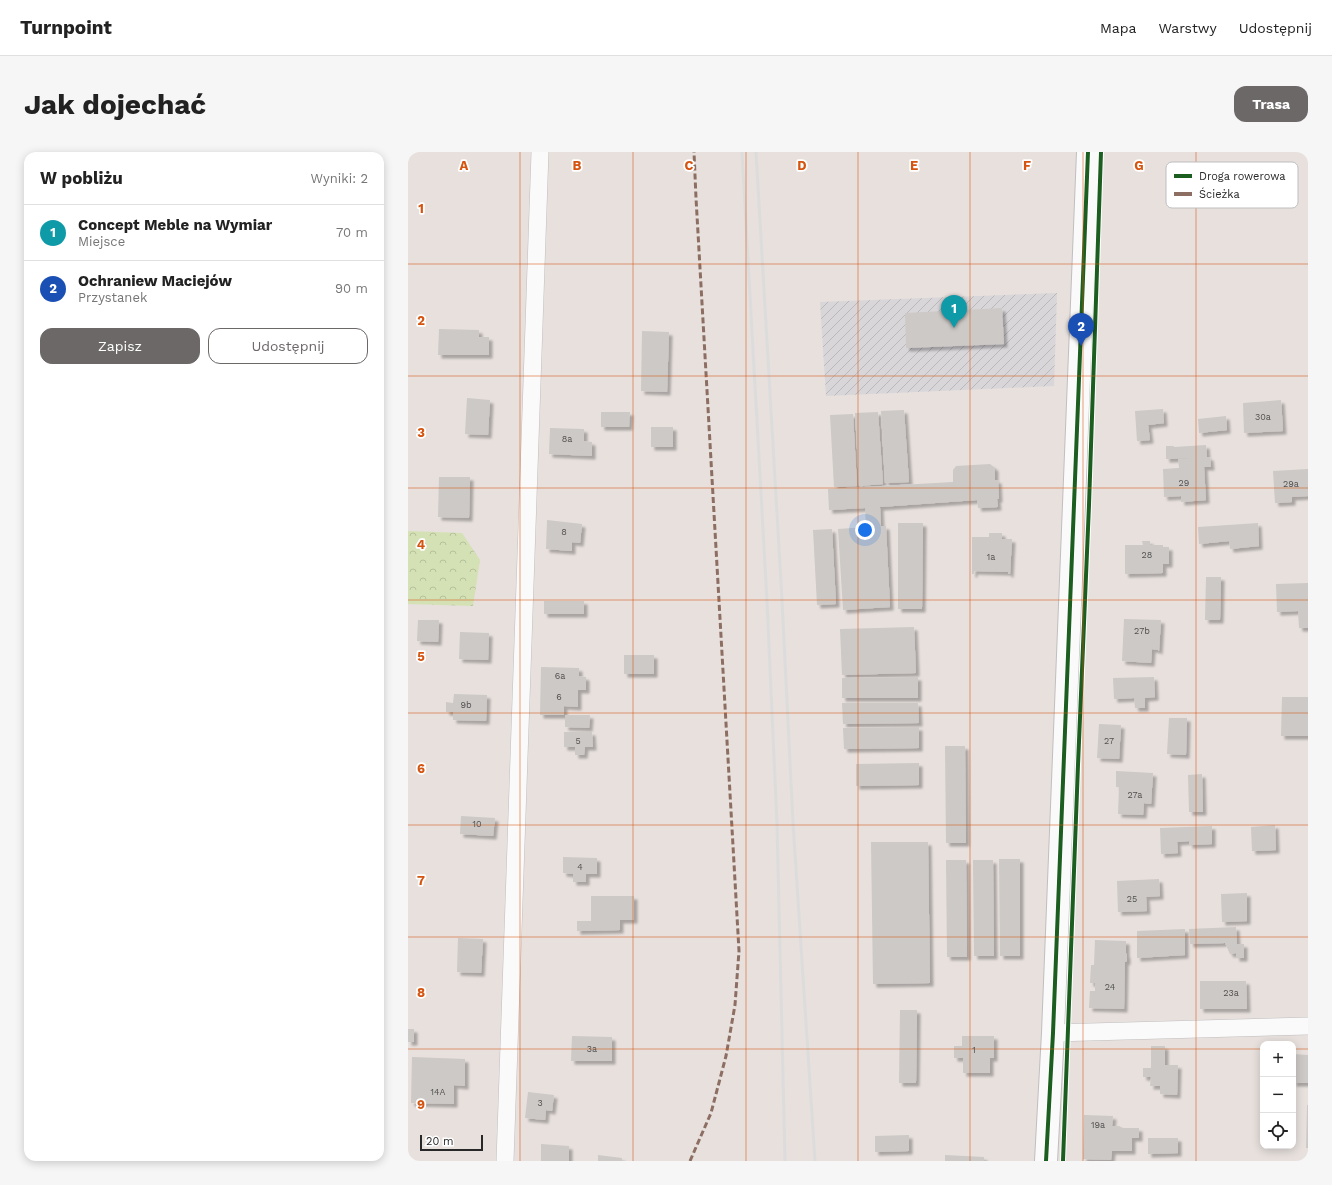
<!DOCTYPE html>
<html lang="pl">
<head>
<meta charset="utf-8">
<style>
	:root { --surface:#fff; --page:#f6f6f6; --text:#222; --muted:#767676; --line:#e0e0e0; --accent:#6b6867 }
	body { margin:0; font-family:"Work Sans",sans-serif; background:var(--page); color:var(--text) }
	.controls { position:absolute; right:12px; bottom:12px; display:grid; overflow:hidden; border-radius:8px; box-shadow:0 2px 10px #0003 }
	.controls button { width:36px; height:36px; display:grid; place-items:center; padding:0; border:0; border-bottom:1px solid var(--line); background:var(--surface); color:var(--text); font:20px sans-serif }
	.scale { position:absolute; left:12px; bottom:10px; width:63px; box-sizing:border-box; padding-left:4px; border:2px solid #282828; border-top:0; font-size:11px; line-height:14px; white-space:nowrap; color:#282828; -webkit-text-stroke:3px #fff; paint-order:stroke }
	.you { position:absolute; left:457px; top:378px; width:14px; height:14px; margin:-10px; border:3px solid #fff; border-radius:50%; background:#1a73e8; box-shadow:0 0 0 6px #1a73e833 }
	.badge { display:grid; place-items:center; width:26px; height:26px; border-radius:50%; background:var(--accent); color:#fff; font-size:13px; font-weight:700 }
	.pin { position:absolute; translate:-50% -33px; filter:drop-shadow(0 1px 2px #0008) }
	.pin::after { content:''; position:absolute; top:21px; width:14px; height:12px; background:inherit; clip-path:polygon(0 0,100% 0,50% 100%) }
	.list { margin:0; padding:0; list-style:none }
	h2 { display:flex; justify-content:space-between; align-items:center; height:52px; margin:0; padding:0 16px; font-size:17px }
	h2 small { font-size:13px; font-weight:400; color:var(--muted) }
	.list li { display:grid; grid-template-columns:26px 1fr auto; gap:12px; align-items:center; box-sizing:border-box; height:56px; padding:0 16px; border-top:1px solid var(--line) }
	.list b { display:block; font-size:15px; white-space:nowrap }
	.list p { margin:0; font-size:13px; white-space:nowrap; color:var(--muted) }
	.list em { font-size:13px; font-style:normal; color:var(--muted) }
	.actions { display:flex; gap:8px; padding:12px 16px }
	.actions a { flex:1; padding:9px 0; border:1px solid var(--accent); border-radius:12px; text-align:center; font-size:14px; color:var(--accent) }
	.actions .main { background:var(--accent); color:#fff }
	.icon { flex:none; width:22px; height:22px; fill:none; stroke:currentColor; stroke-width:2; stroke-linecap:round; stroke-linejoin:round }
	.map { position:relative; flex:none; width:900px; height:1009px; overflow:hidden; border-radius:12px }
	header { display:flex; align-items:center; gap:24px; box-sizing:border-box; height:56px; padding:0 20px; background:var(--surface); border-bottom:1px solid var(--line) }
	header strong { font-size:19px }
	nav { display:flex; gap:22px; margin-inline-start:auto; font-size:14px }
	.intro { display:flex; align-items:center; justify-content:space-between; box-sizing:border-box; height:96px; padding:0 24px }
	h1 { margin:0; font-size:28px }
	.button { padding:10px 18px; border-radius:12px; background:var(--accent); color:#fff; font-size:14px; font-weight:700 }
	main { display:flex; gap:24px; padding:0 24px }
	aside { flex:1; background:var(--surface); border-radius:12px; box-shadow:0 2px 10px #0003 }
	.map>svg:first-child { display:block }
	.industrial { fill:url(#industrial-furrows) }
	.forest { fill:url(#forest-crowns) }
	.building { fill:#cdc9c6; filter:url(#shadow) }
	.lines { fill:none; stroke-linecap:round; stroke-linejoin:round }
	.street-casing { stroke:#c0bebf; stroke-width:18 }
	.secondary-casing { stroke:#c0bebf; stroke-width:24 }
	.street { stroke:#fbfafa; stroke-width:17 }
	.secondary { stroke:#fbfafa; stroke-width:22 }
	.rail { stroke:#dcdcdd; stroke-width:3 }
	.quiet { stroke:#8d6e63; stroke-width:3; stroke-dasharray:6 3; stroke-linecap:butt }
	.cycleway-casing { stroke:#fff; stroke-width:6 }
	.cycleway { stroke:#1b5e20; stroke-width:4 }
	.grid { fill:none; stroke:#d5540f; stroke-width:1; stroke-opacity:0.55 }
	.labels { text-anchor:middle; stroke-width:3.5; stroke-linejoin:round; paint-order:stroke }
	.number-label { font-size:9px; fill:#525150 }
	.key { fill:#fff; stroke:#bebebe; stroke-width:1 }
	.key-label { font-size:11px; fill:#282828 }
	.grid-label { font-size:13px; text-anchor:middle; font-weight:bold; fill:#d5540f; stroke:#fff; stroke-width:3.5; stroke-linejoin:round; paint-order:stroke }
</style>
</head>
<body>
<header>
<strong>Turnpoint</strong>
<nav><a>Mapa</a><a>Warstwy</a><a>Udostępnij</a></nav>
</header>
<div class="intro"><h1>Jak dojechać</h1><a class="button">Trasa</a></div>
<main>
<aside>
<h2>W pobliżu<small>Wyniki: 2</small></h2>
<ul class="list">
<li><span class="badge" style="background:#0f9aa8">1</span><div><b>Concept Meble na Wymiar</b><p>Miejsce</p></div><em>70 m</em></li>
<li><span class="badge" style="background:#1a4fb4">2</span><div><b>Ochraniew Maciejów</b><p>Przystanek</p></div><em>90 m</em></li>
</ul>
<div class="actions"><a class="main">Zapisz</a><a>Udostępnij</a></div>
</aside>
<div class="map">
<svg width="900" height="1009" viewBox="0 0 900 1009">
	<defs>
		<pattern id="industrial-furrows" width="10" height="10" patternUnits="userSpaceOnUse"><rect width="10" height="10" fill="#d9d6d9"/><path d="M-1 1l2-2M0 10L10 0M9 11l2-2" fill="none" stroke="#bab8ba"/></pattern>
		<pattern id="forest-crowns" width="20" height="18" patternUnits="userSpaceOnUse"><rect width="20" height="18" fill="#d4e1b5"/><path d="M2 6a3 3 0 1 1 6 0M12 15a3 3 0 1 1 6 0" fill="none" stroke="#b6c19c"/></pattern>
		<filter id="shadow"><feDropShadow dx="3.5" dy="3.5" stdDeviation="1" flood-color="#0004"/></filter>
	</defs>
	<rect width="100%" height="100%" fill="#e7e0dd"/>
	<polygon class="industrial" points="649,141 646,234 418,244 412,150"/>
	<polygon class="forest" points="0,379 54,381 72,408 65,454 0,452"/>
	<g class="building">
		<polygon points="594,156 596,192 498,196 497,161"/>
		<polygon points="31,177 71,178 71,185 81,185 81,203 30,203"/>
		<polygon points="234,179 261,180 259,240 233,239"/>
		<polygon points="59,246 82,248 80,283 57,282"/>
		<polygon points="873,248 875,279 836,281 835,251"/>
		<polygon points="755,257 756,271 740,273 742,288 729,289 727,259"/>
		<polygon points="496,258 501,330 477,331 473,259"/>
		<polygon points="193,260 222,260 221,275 193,275"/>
		<polygon points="470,260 475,332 451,334 447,261"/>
		<polygon points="445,262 449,334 426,335 422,263"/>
		<polygon points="818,264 819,278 791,281 790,267"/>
		<rect x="243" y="275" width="22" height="20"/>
		<polygon points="142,276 176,277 176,289 184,290 184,304 141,302"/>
		<polygon points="798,293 799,305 802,305 803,315 796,315 798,348 773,350 773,344 756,345 755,317 771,316 770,307 785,306 758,307 758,294 766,294 766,295"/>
		<polygon points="582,312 587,316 587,328 590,328 591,347 589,347 590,355 570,356 569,348 472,355 473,374 478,374 482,455 435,458 430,377 458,375 457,356 421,358 420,337 545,330 545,318 548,314"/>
		<polygon points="900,317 900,344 884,345 884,350 867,351 865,319"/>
		<polygon points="31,325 62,325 61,366 30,365"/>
		<polygon points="139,368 174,372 172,391 164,390 164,399 138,397"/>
		<polygon points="490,371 515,371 514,457 490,457"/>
		<polygon points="850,371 851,394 822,397 821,389 791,392 790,375"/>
		<polygon points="424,377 428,452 409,453 405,378"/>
		<polygon points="581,381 594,381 594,387 604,387 602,422 600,422 600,420 566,419 566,422 564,422 564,385 581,385"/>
		<polygon points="734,389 742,389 742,393 755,393 755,395 761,395 761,412 755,412 755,421 717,422 717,393 735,393"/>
		<polygon points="798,425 813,425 812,468 797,468"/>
		<polygon points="900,431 900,476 891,476 890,459 869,460 868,432"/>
		<rect x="136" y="449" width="40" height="13"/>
		<polygon points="716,467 753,468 751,499 750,499 750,498 744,497 743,511 714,509"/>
		<polygon points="10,468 31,468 30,490 9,489"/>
		<polygon points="506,475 508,521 434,523 432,477"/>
		<polygon points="52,480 81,481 80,508 51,507"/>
		<rect x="216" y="503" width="30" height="19"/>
		<polygon points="133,515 171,516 171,524 178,525 178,538 170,538 170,555 156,554 156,563 132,563"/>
		<polygon points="510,525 510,546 434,546 434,526"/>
		<polygon points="746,525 747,545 737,546 737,556 727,556 726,546 706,547 705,526"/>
		<polygon points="46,542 79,543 78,569 45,568 45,560 38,560 38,550 45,551"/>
		<polygon points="874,545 900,545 900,584 873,584"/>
		<polygon points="434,551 510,551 511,571 435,572"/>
		<polygon points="157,563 182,563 181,576 157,575"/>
		<polygon points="761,566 779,566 778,603 759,602"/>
		<polygon points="691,572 713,573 711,607 689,606"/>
		<polygon points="511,575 511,596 436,597 435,576"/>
		<polygon points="156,580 184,580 185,595 177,595 176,603 167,603 167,595 156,595"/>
		<polygon points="537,594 557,594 558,691 538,691"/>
		<polygon points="511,611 511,633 448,634 448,612"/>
		<polygon points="708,619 745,621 743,652 736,651 735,663 710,662 711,635 708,635"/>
		<polygon points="794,622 795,660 781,660 780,623"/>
		<polygon points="53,664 87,666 85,684 52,682"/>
		<polygon points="867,673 868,698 844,699 843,675"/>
		<polygon points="804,674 804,692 781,693 781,689 769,690 770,701 753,702 752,676"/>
		<polygon points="463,690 520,690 522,831 465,832"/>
		<polygon points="155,705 189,706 189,722 178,722 178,730 165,730 165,722 155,721"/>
		<polygon points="591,707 612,707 612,804 592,804"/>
		<polygon points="538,708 558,708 559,805 539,805"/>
		<polygon points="565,708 585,708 586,804 566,804"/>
		<polygon points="751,727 752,744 738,745 739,759 710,760 709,729"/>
		<polygon points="839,741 839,769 814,770 813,742"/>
		<polygon points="183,744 226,744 226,768 212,768 212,778 169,779 169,769 183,769"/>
		<polygon points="828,775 829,792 836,792 836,806 828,806 828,801 822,802 817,791 782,792 781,777"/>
		<polygon points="777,777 777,803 729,806 729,779"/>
		<polygon points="50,786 75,787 73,821 49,820"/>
		<polygon points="687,788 718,789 718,801 719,804 719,809 717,810 716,857 681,856 682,839 687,839 687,831 682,831 683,813 686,813"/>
		<polygon points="792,829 838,829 839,857 792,857"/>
		<polygon points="492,858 509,858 508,931 491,931"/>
		<rect x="0" y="877" width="6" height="13"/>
		<polygon points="164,884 204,885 204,909 163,909"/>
		<polygon points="554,884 586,884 586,906 582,906 582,921 555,921 555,906 546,906 546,894 554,894"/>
		<polygon points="743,894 757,894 757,913 770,913 769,943 752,942 752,934 742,934 743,925 735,925 735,916 743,916"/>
		<polygon points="885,902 900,903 900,931 885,931"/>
		<polygon points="4,905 57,907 57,934 46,933 46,952 3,951"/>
		<polygon points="120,940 146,943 144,959 138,958 137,968 117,966"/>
		<polygon points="899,953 900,953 900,996 898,996"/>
		<polygon points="676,963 705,964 704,974 711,974 715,976 731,976 731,986 724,986 724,999 704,999 703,1008 675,1007"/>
		<polygon points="501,983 501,999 467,1000 467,984"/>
		<polygon points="740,986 770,986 770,1001 740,1002"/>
		<polygon points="133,992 161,994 161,1009 133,1009"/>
		<polygon points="190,1003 214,1006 214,1009 190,1009"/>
		<polygon points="537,1003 576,1005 576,1009 537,1009"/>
	</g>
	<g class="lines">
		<defs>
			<g id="street">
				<polyline points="645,881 900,874"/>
				<polyline points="97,1009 132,0"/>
			</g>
			<polyline id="secondary" points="638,1009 645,881 680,0"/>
		</defs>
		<use href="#street" class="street-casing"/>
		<use href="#secondary" class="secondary-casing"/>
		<use href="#street" class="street"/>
		<use href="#secondary" class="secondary"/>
		<g class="rail">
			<polyline points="334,0 359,449 369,672 377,1009"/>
			<polyline points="348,0 374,448 385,671 407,1009"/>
		</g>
		<polyline class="quiet" points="282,1009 303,961 318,904 327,853 331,799 288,46 286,0"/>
		<defs>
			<g id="cycleway">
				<polyline points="638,1009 645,881 680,0"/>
				<polyline points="655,1009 670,613 681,353 693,0"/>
			</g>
		</defs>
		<use href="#cycleway" class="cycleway-casing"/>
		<use href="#cycleway" class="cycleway"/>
	</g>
	<path class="grid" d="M112 0V1009M225 0V1009M338 0V1009M450 0V1009M562 0V1009M675 0V1009M788 0V1009M0 112H900M0 224H900M0 336H900M0 448H900M0 561H900M0 673H900M0 785H900M0 897H855M885 897H900"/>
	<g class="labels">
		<g class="number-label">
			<text x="855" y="268">30a</text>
			<text x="159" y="290">8a</text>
			<text x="776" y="334">29</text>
			<text x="883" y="335">29a</text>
			<text x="156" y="383">8</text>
			<text x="739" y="406">28</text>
			<text x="583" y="408">1a</text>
			<text x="734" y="482">27b</text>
			<text x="152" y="527">6a</text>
			<text x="151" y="548">6</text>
			<text x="58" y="556">9b</text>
			<text x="170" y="592">5</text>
			<text x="701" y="592">27</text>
			<text x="727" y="646">27a</text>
			<text x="69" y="675">10</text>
			<text x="172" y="718">4</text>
			<text x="724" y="750">25</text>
			<text x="702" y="838">24</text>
			<text x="823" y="844">23a</text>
			<text x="184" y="900">3a</text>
			<text x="566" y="901">1</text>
			<text x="30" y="943">14A</text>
			<text x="132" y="954">3</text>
			<text x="690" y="976">19a</text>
		</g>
	</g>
	<rect x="758" y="10" width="132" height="46" rx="6" class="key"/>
	<rect x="766" y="22" width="18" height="4" fill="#1b5e20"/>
	<rect x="766" y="40" width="18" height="4" fill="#8d6e63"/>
	<g class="key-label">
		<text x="791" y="28">Droga rowerowa</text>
		<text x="791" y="46">Ścieżka</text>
	</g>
	<g class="grid-label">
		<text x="56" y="18">A</text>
		<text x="169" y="18">B</text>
		<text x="281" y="18">C</text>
		<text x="394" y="18">D</text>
		<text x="506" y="18">E</text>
		<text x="619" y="18">F</text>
		<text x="731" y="18">G</text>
		<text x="13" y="61">1</text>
		<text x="13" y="173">2</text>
		<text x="13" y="285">3</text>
		<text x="13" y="397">4</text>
		<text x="13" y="509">5</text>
		<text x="13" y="621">6</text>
		<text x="13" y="733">7</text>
		<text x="13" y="845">8</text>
		<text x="13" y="957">9</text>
	</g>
</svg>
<div class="controls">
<button>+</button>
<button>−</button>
<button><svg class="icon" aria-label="locate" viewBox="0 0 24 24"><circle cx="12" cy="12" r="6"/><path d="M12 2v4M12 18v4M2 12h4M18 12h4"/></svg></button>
</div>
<div class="scale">20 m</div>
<div class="you"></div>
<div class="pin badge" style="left:546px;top:176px;background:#0f9aa8">1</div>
<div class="pin badge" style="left:673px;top:194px;background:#1a4fb4">2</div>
</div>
</main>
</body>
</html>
